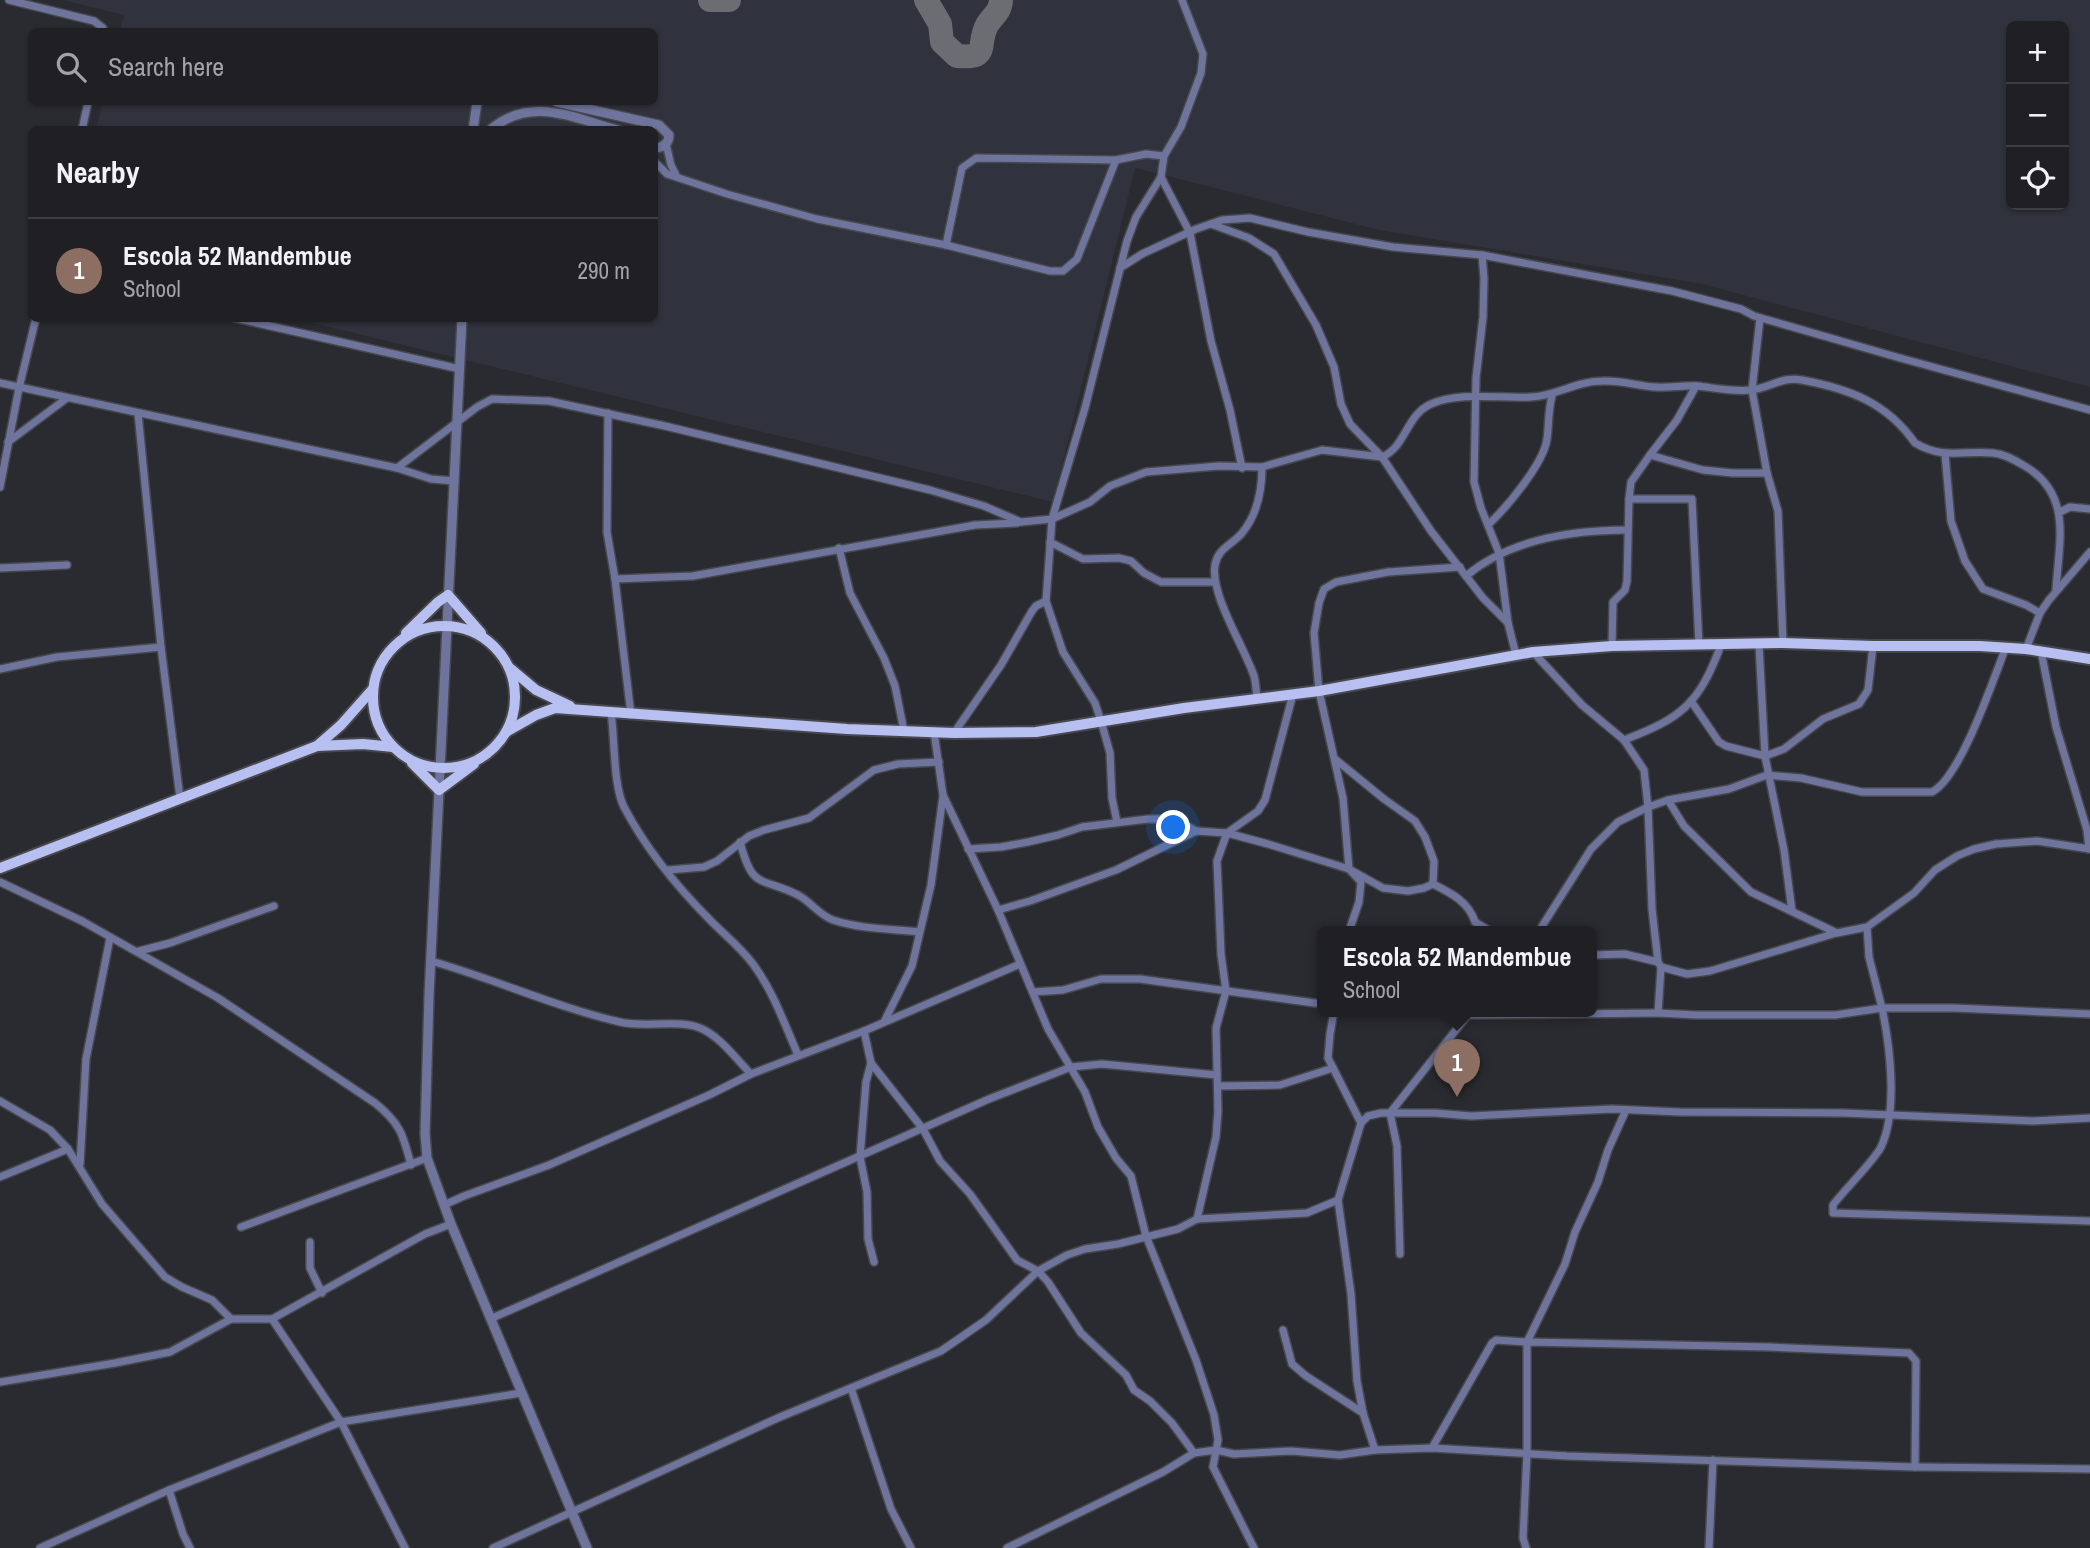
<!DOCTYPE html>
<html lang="en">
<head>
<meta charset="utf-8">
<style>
	:root { --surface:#202024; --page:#28282c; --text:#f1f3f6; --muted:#a2a3a6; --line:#3d3e41; --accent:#8c9099 }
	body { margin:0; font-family:"Archivo Narrow",sans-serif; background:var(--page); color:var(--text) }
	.controls { position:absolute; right:21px; top:21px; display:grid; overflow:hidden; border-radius:10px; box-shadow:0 2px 5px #0004 }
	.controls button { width:63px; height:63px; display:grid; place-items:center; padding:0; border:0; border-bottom:2px solid var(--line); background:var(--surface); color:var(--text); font:35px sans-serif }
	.you { position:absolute; left:1174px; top:828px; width:24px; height:24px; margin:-18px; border:5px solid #fff; border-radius:50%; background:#1a73e8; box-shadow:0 0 0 10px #1a73e833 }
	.badge { display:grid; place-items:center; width:46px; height:46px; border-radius:50%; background:var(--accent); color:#fff; font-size:23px; font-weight:700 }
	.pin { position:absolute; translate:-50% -58px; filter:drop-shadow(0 2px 4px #0008) }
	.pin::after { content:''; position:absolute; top:37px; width:24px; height:21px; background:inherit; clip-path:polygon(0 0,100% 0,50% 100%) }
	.popup { position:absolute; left:1317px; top:926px; width:280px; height:91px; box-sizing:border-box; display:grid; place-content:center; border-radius:10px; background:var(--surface); filter:drop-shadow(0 2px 5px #0005); font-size:23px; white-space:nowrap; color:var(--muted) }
	.popup b { font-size:26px; color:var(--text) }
	.popup::after { content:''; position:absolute; left:50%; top:100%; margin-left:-14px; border:14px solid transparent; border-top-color:var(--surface) }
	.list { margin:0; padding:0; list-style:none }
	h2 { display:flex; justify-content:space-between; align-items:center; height:91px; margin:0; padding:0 28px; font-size:30px }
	h2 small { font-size:23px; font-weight:400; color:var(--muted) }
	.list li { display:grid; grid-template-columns:46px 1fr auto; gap:21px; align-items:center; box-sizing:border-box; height:105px; padding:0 28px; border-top:2px solid var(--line) }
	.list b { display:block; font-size:26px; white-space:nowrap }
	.list p { margin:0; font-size:23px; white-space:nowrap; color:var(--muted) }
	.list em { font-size:23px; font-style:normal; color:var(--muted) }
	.icon { flex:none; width:38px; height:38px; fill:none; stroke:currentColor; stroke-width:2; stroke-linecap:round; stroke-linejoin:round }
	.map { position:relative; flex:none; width:2090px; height:1548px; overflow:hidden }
	.search { position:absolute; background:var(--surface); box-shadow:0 2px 5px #0004; left:28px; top:28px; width:630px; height:77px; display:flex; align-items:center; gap:18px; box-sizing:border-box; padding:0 24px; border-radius:10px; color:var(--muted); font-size:26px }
	.panel { position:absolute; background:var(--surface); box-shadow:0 2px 5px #0004; left:28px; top:126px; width:630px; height:196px; border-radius:10px }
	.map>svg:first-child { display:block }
	.built { fill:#30323d; fill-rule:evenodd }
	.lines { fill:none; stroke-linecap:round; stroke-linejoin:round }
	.taxiway { stroke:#6c6d72; stroke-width:24 }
	.minor-casing { stroke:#47484d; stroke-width:10 }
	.tertiary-casing { stroke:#47484d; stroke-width:12 }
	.primary-casing { stroke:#47484d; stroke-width:14 }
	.minor { stroke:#6e749c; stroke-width:7 }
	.tertiary { stroke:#6e749c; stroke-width:9 }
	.primary { stroke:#b8c0f2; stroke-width:10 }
</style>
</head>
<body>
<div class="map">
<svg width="2090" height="1548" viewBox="0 0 2090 1548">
	<rect width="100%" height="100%" fill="#2a2b30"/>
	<path class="built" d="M62 0H2090V387L1702 284 1379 230 1135 168 1053 502 296 319 654 318V130L96 129 103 102H654V32L120 31 124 15ZM2011 26H2064V205H2011Z"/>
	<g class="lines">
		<g class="taxiway">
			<polyline points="710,0 729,0"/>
			<path d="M926 0 940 24 942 42 957 56C991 59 976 46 987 25 993 15 1000 13 1001 0"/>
		</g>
		<defs>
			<g id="minor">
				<polyline points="9,0 94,21 103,28 103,32"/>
				<polyline points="82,130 88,102"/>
				<polyline points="666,144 671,165 677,177"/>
				<polyline points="654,161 667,174 727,194 817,219 946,245 1050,271 1063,271 1077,259 1116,160"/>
				<polyline points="1161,177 1190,233 1211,341 1230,410 1242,468"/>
				<polyline points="1211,224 1249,238 1274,254 1316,325 1334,367 1341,404 1350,424 1382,457 1431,531 1483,598 1508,623"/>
				<polyline points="946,245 962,168 976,158 1116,160 1146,154 1164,156"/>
				<polyline points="1482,255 1484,278 1483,317 1476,378 1474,482 1481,508 1499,553 1508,623 1516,655"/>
				<polyline points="1120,268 1142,254 1196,229 1222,220 1250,218 1308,232 1393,247 1482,255 1672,291 1741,309 1754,316 1900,358 2090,410"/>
				<polyline points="235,318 460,369"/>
				<polyline points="1760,318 1752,390 1767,473 1778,511 1783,643"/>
				<polyline points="0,383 397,468 431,479 455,481"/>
				<polyline points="138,413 161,647"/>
				<polyline points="608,413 607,532 615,579 693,576 975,525 1017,523"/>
				<polyline points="8,442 67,398"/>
				<polyline points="1945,454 1951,521 1965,561 1983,589 2026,605 2040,613"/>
				<polyline points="1650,455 1677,420 1696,386"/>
				<polyline points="397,468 477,407 492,399 549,401 665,426 930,490 984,506 1021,522 1052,519 1085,408 1127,241 1136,217 1161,177 1164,156 1181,127 1201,73 1203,54 1182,0"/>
				<polyline points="0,487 19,388 36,318"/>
				<polyline points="1629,499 1631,482 1650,455 1703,470 1733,473 1767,473"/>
				<polyline points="2060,512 2070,507 2090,509"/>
				<path d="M1489 524C1507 507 1544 463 1547 439 1549 424 1548 411 1552 396"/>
				<polyline points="1050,542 1083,559 1119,558 1131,561 1144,573 1161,582 1214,582"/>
				<polyline points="839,548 850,593 884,658 895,686 904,731"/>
				<polyline points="0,568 67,565"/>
				<path d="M1466 576C1510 539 1572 530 1628 530"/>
				<polyline points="615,579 631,715"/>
				<polyline points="1759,645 1765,756 1784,850 1792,911"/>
				<polyline points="1612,646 1613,602 1625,590 1627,581 1629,499 1692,499 1699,645"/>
				<polyline points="2026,649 2040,613 2049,600 2090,552"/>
				<polyline points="2041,651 2056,727 2087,830 2089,849"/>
				<polyline points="1533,652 1582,705 1624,740 1644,770 1648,807 1668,800 1684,826 1751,892 1837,933 1867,927 1914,893 1935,870 1957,856 1974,849 1996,844 2037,841 2090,849"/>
				<polyline points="0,669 57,657 161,647 180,798"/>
				<path d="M1257 698C1256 691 1256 683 1254 676 1244 646 1210 595 1215 565 1218 548 1232 545 1242 533 1257 515 1262 489 1262 467"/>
				<polyline points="1691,701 1719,742 1726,746 1765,756 1784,749 1823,719 1859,704 1868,690 1873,646"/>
				<path d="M611 712C615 739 613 785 624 807 646 849 679 889 712 922 726 936 741 948 753 964 773 991 785 1025 798 1055"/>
				<polyline points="934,732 943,795 998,910 1048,1029 1085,1092 1098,1127 1116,1158 1131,1176 1146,1236 1196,1360 1214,1415 1218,1440 1213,1467 1254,1548"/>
				<polyline points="954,733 1001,665 1032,611 1036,606 1046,601"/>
				<path d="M1624 740C1682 718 1699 704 1721 645"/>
				<path d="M1335 759 1384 799 1415 821 1425 837 1434 861 1433 884C1451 893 1469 902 1475 922L1490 931"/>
				<path d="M1668 800 1729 789 1767 775 1801 778 1862 792H1932C1961 777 1993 680 2006 647"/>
				<path d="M1117 822 1112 798 1110 753 1101 721 1095 703 1063 652 1046 601 1052 519 1090 502 1110 486 1146 472 1219 466 1262 467 1322 450 1382 457C1406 447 1406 415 1431 404 1462 391 1499 399 1531 397 1557 396 1575 381 1603 381 1621 380 1638 386 1655 387 1670 388 1684 385 1698 386 1715 388 1734 392 1751 390 1770 388 1782 376 1802 380 1850 389 1887 403 1915 443 1944 460 1963 450 1993 453 2004 454 2013 459 2023 465 2073 493 2059 541 2056 589"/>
				<path d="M740 842C753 891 760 876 798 895 811 902 819 915 833 920 860 929 892 929 919 932"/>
				<polyline points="968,849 1001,847 1028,842 1058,835 1082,827 1148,819 1175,819 1196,831"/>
				<polyline points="668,870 704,867 717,861 749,836 764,830 809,818 874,770 898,764 939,762"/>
				<path d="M0 882 82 921 218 998 375 1103C400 1123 403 1134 411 1165"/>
				<polyline points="998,910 1030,901 1116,870 1196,831 1227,833 1268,844 1349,869 1383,888 1408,891 1424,888 1433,884"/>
				<polyline points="1867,927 1869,957 1882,1008 1954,1008 2090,1014"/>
				<polyline points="1349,931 1359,902 1361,882 1349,869 1343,798 1319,691 1314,633 1319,603 1324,589 1336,582 1388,572 1460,567"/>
				<polyline points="1539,931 1591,849 1618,822 1648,807 1652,909 1658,962"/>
				<polyline points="139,951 170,943 274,906"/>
				<polyline points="1592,955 1625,954 1658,962 1661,967 1687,974 1710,971 1836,933"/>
				<path d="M431 961C495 979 555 1007 620 1022 643 1028 679 1019 700 1028 720 1036 736 1059 751 1074"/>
				<path d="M1661 967 1658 1013 1697 1015H1835L1882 1008C1890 1046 1898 1111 1881 1147 1874 1161 1844 1190 1833 1205V1213L2090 1221"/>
				<polyline points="1033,992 1063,990 1101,979 1140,979 1322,1004"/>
				<polyline points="1334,1011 1330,1034 1328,1058 1361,1123 1338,1200 1351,1294 1357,1381 1363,1413 1375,1450"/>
				<polyline points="1448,1011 1468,1015 1658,1013"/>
				<polyline points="885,1020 912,966 931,885 943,796"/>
				<polyline points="864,1031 871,1063 923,1129 940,1161 970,1194 1017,1260 1038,1271 1048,1282 1081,1333 1126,1375 1134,1390 1150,1401 1172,1423 1194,1453"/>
				<polyline points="871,1063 866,1082 860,1157 867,1192 868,1239 874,1262"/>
				<polyline points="1218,1086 1280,1085 1333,1068"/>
				<polyline points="0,1101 50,1130 68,1149 102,1204 165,1277 182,1287 212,1300 231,1319"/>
				<polyline points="1361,1123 1368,1116 1381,1113 1435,1113 1471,1116 1612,1109 1680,1112 1844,1113 2033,1121 2090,1118"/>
				<polyline points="80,1164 86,1059 110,938"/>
				<polyline points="0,1177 68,1149"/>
				<polyline points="444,1205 464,1196 549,1165 709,1095 751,1074 864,1031 1020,964"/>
				<polyline points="1197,1219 1216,1137 1218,1111 1216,1028 1226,991 1221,954 1217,861 1227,833 1258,811 1265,800 1293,694"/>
				<polyline points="241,1227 427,1158"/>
				<polyline points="310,1242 310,1268 322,1293"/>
				<polyline points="1400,1254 1397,1146 1390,1113 1471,1011"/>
				<polyline points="272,1319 425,1234 451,1224"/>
				<polyline points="490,1319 989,1099 1071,1067 1102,1064 1217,1075"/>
				<polyline points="1283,1330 1292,1364 1306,1376 1363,1413"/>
				<polyline points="0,1382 115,1363 170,1352 231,1319 272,1319 341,1422 405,1548"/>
				<polyline points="851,1388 891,1509 911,1548"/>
				<polyline points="1432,1448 1492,1343 1496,1340 1527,1342 1565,1264 1575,1232 1598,1182 1608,1150 1626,1110"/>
				<polyline points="169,1490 183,1534 190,1548"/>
				<polyline points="40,1548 169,1490 341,1422 521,1393"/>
				<polyline points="493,1548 780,1417 941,1351 986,1320 1038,1271 1067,1255 1085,1249 1118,1244 1178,1229 1197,1219 1307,1213 1338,1200"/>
				<polyline points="1007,1548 1163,1472 1194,1453 1216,1450 1234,1454 1291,1451 1340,1455 1375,1450 1432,1448 1567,1456 1915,1467 2090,1469"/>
				<polyline points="1526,1548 1523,1538 1527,1453 1527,1342 1769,1347 1909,1353 1916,1361 1915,1467"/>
				<polyline points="1709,1548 1713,1460"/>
			</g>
			<g id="tertiary">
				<path d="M557 102 659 125 669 135C669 143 664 148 654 148"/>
				<polyline points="473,130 477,102"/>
				<path d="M490 130C531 95 572 118 618 130"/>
				<polyline points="462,318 429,996 425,1134 427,1158 451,1224 587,1548"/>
			</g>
			<g id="primary">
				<circle cx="444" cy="697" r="71"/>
				<polyline points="406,633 438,602 448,595 481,633"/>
				<polyline points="511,669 536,690 570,706"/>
				<polyline points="506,732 536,715 555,708 847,729 954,733 1036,732 1184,708 1319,691 1533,652 1612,646 1783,643 1873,646 1980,646 2026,649 2090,659"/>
				<polyline points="317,746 341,725 372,690"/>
				<polyline points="412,763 439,790 474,764"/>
				<polyline points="0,868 317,746 363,744 393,747"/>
			</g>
		</defs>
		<use href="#minor" class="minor-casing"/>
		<use href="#tertiary" class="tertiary-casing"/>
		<use href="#primary" class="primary-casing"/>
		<use href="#minor" class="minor"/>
		<use href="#tertiary" class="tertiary"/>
		<use href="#primary" class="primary"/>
	</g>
</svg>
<div class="controls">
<button>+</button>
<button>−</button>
<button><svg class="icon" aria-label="locate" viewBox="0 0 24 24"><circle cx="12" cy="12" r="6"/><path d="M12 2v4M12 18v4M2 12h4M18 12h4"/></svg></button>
</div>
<div class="you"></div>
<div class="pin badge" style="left:1457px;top:1097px;background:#8d6e63">1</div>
<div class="popup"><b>Escola 52 Mandembue</b>School</div>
<div class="search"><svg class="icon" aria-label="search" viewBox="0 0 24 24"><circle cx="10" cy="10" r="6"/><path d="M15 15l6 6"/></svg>Search here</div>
<section class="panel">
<h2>Nearby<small></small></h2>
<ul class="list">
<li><span class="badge" style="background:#8d6e63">1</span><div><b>Escola 52 Mandembue</b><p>School</p></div><em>290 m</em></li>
</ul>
</section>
</div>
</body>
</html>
